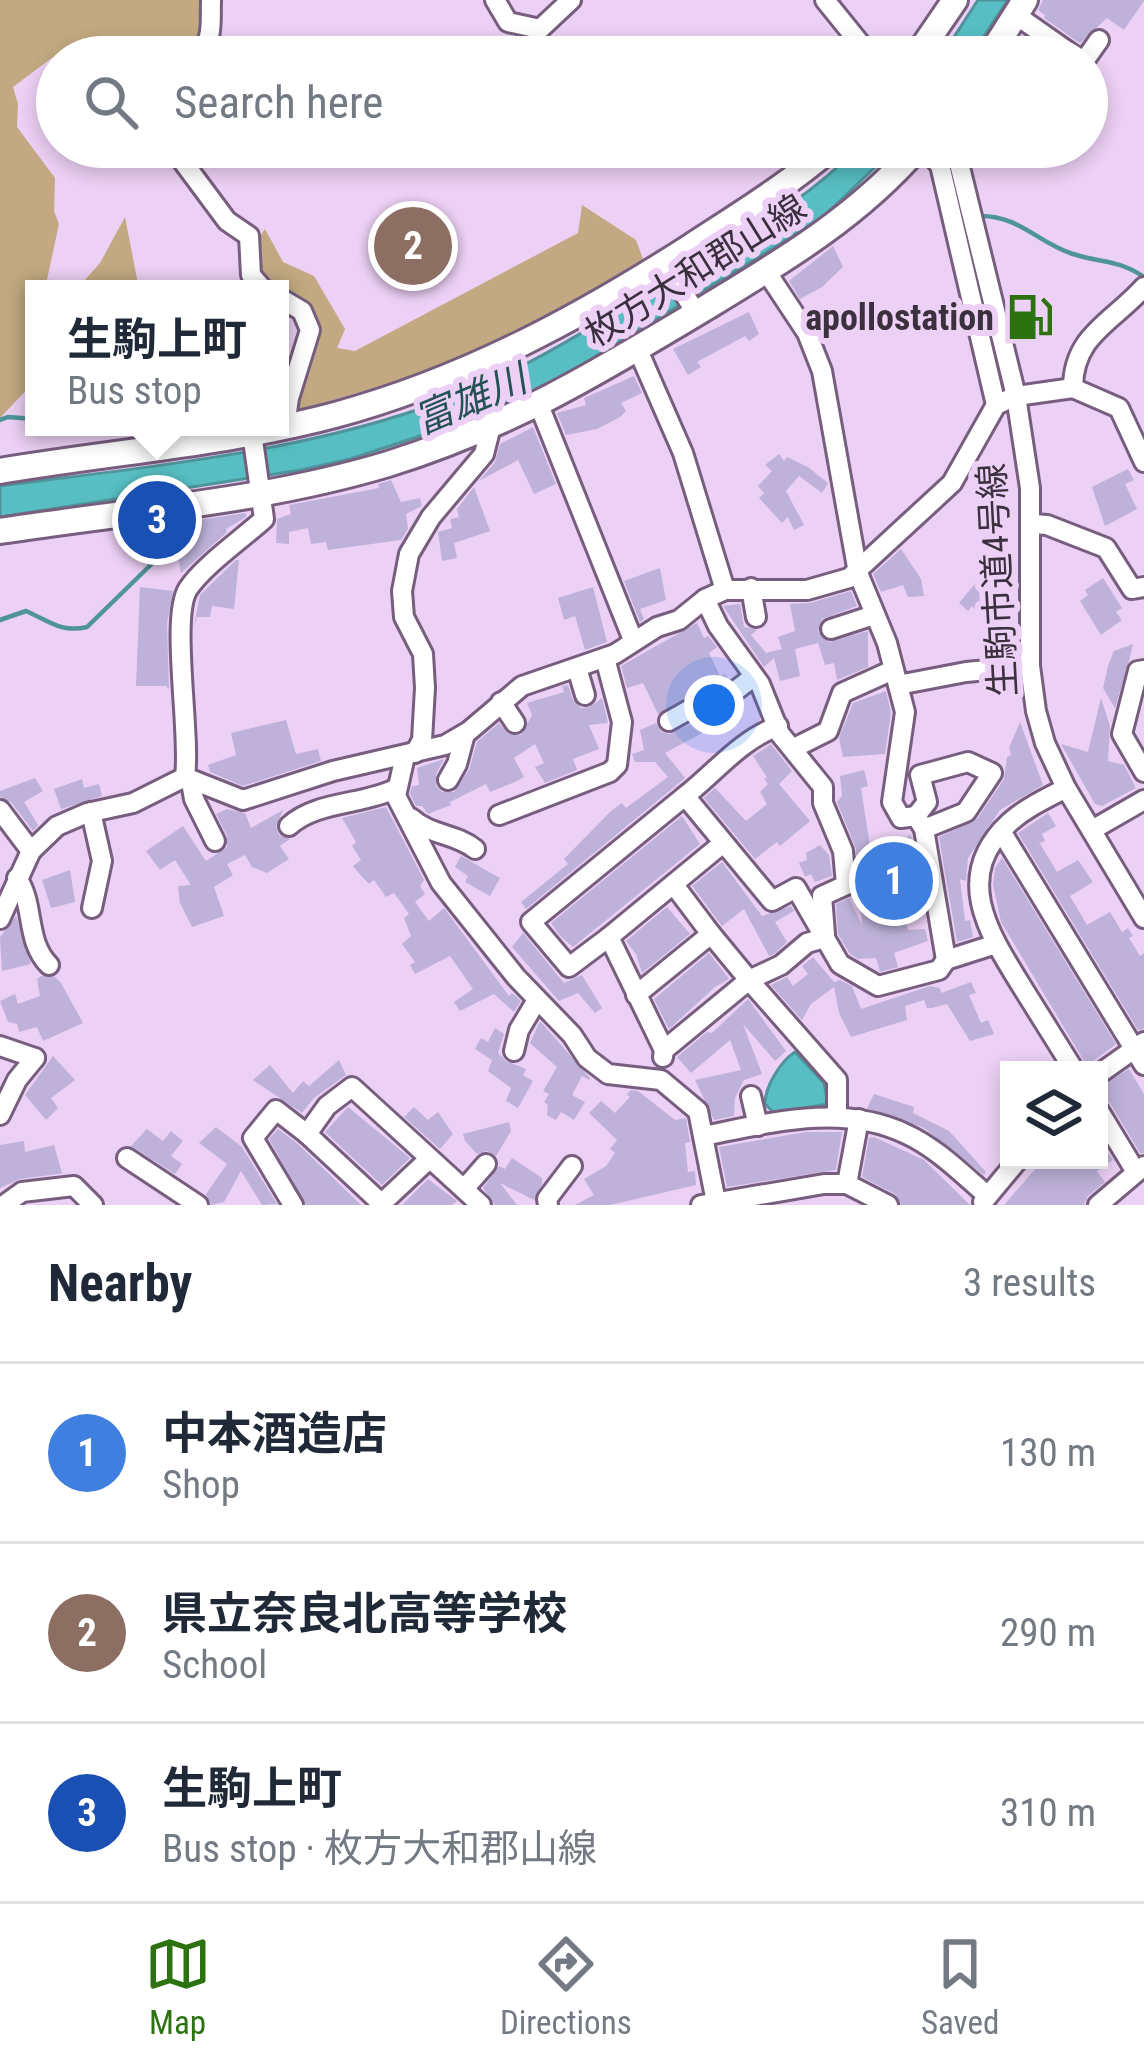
<!DOCTYPE html>
<html lang="en">
<head>
<meta charset="utf-8">
<style>
	:root { --surface:#fff; --page:#f6f6f7; --text:#1f2937; --muted:#747a83; --line:#e0e1e3; --accent:#2d7210 }
	body { margin:0; font-family:"Roboto Condensed","Noto Sans JP",sans-serif; background:var(--page); color:var(--text) }
	.controls { position:absolute; right:36px; bottom:36px; display:grid; overflow:hidden; border-radius:0px; box-shadow:0 6px 18px #0003 }
	.controls button { width:108px; height:108px; display:grid; place-items:center; padding:0; border:0; border-bottom:3px solid var(--line); background:var(--surface); color:var(--text); font:60px sans-serif }
	.you { position:absolute; left:714px; top:705px; width:42px; height:42px; margin:-30px; border:9px solid #fff; border-radius:50%; background:#1a73e8; box-shadow:0 0 0 18px #1a73e833 }
	.badge { display:grid; place-items:center; width:78px; height:78px; border-radius:50%; background:var(--accent); color:#fff; font-size:39px; font-weight:700 }
	.pin { position:absolute; translate:-50% -50%; border:6px solid #fff; box-shadow:0 3px 12px #0006 }
	.popup { position:absolute; left:25px; top:280px; width:264px; height:156px; box-sizing:border-box; display:grid; place-content:center; border-radius:0px; background:var(--surface); filter:drop-shadow(0 3px 9px #0005); font-size:39px; white-space:nowrap; color:var(--muted) }
	.popup b { font-size:45px; color:var(--text) }
	.popup::after { content:''; position:absolute; left:50%; top:100%; margin-left:-24px; border:24px solid transparent; border-top-color:var(--surface) }
	.list { margin:0; padding:0; list-style:none }
	h2 { display:flex; justify-content:space-between; align-items:center; height:156px; margin:0; padding:0 48px; font-size:51px }
	h2 small { font-size:39px; font-weight:400; color:var(--muted) }
	.list li { display:grid; grid-template-columns:78px 1fr auto; gap:36px; align-items:center; box-sizing:border-box; height:180px; padding:0 48px; border-top:3px solid var(--line) }
	.list b { display:block; font-size:45px; white-space:nowrap }
	.list p { margin:0; font-size:39px; white-space:nowrap; color:var(--muted) }
	.list em { font-size:39px; font-style:normal; color:var(--muted) }
	.icon { flex:none; width:66px; height:66px; fill:none; stroke:currentColor; stroke-width:2; stroke-linecap:round; stroke-linejoin:round }
	.map { position:relative; flex:none; width:1144px; height:1205px; overflow:hidden }
	.search { position:absolute; background:var(--surface); box-shadow:0 6px 18px #0003; left:36px; right:36px; top:36px; height:132px; display:flex; align-items:center; gap:30px; box-sizing:border-box; padding:0 42px; border-radius:66px; color:var(--muted); font-size:45px }
	.sheet { height:696px; background:var(--surface) }
	nav { display:flex; justify-content:space-around; align-items:center; box-sizing:border-box; height:168px; border-top:3px solid var(--line); background:var(--surface); font-size:33px; color:var(--muted) }
	nav a { display:grid; justify-items:center; gap:6px }
	nav .on { color:var(--accent) }
	.map>svg:first-child { display:block }
	.green { fill:#c2a981 }
	.water { fill:#57bfc3; stroke:#4f949b; stroke-width:3 }
	.lines { fill:none; stroke-linecap:round; stroke-linejoin:round }
	.stream { stroke:#4f949b; stroke-width:4.5 }
	.building { fill:#beb2da }
	.minor-casing { stroke:#775e7e; stroke-width:24 }
	.major-casing { stroke:#775e7e; stroke-width:30 }
	.minor { stroke:#fff; stroke-width:18 }
	.major { stroke:#fff; stroke-width:24 }
	.labels { text-anchor:middle; stroke-width:12; stroke-linejoin:round; paint-order:stroke }
	.street-label { font-size:36px; fill:#3b303e; stroke:#edd0f5 }
	.poi-label { font-size:36px; font-weight:bold; fill:#3b303e; stroke:#edd0f5; text-anchor:end }
	.water-label { font-size:39px; font-style:italic; fill:#255355; stroke:#edd0f5 }
</style>
</head>
<body>
<div class="map">
<svg width="1144" height="1205" viewBox="0 0 1144 1205">
	<rect width="100%" height="100%" fill="#edd0f5"/>
	<g class="green">
		<polygon points="0,0 203,0 202,48 181,57 53,57 13,87 18,104 17,127 55,178 54,211 59,224 45,289 34,289 34,382 0,418"/>
		<path d="M582 205 636 240 643 259 573 303 443 368 295 411C299 362 347 314 280 293V289H272L258 278 257 240 265 229 283 262 314 276 345 329 337 348 355 351 578 233Z"/>
		<polygon points="125,217 139,289 77,289 100,263"/>
	</g>
	<g class="water">
		<polygon points="978,0 1008,0 970,57 941,57"/>
		<path d="M858 147H896L822 218 557 380 478 417 350 459 301 470 0 517V486C158 465 325 451 473 389 546 358 612 314 680 273 743 234 807 201 858 147Z"/>
		<path d="M795 1052 824 1083 828 1104 774 1113 765 1104C765 1086 781 1061 795 1052Z"/>
	</g>
	<g class="lines">
		<g class="stream">
			<polyline points="937,147 947,155 949,164"/>
			<path d="M979 216C1019 215 1038 243 1073 254 1101 263 1117 259 1144 277"/>
			<polyline points="0,420 8,417 34,419"/>
			<polyline points="122,427 125,428"/>
			<path d="M0 620 26 611C49 621 61 633 87 627L166 550"/>
		</g>
	</g>
	<g class="building">
		<polygon points="1043,0 1144,0 1144,1 1124,30 1107,18 1080,43 1044,18 1045,15 1038,10"/>
		<polygon points="833,246 843,267 822,287 800,299 789,281"/>
		<polygon points="749,312 759,334 749,341 745,336 697,362 701,367 688,375 673,349"/>
		<polygon points="634,376 642,393 621,403 626,411 620,417 597,429 566,435 557,413 586,405 584,398"/>
		<polygon points="533,427 556,484 534,494 518,460 479,481 495,462 500,444"/>
		<polygon points="779,454 784,461 787,457 808,467 828,483 822,493 799,476 786,491 804,525 794,530 788,517 782,523 759,498 764,493 758,486 772,471 765,465"/>
		<polygon points="1128,469 1134,480 1125,484 1137,509 1105,526 1092,487"/>
		<polygon points="391,480 401,502 420,498 422,506 406,514 408,529 401,540 328,550 326,542 311,544 308,528 289,532 289,544 276,543 277,519 291,514 289,505 379,488 378,484"/>
		<polygon points="474,487 490,531 454,543 457,558 442,561 438,532 452,528 450,519 459,517 457,509"/>
		<polygon points="246,513 246,517 226,529 226,533 181,573 172,524"/>
		<polygon points="901,549 921,579 924,596 908,597 903,585 881,592 873,574"/>
		<polygon points="236,560 239,560 234,609 212,606 210,617 197,617 194,627 200,595"/>
		<polygon points="660,568 666,600 640,609 644,619 640,622 624,581"/>
		<polygon points="1103,578 1122,608 1116,612 1122,620 1101,635 1080,601 1088,595 1085,590"/>
		<polygon points="979,579 1005,602 988,621 972,606 968,611 959,603"/>
		<polygon points="140,587 173,591 167,624 169,689 166,686 136,686"/>
		<polygon points="593,587 607,642 585,650 575,616 564,620 558,598"/>
		<polygon points="851,591 857,606 822,619 818,632 829,642 868,631 868,667 837,680 834,663 825,665 818,643 795,649 800,676 780,681 774,658 764,667 723,606 740,604 744,627 757,630 751,635 766,653 782,649 778,637 795,631 790,604 810,603"/>
		<polygon points="697,623 704,638 708,636 717,647 709,653 720,676 725,674 728,679 701,687 658,714 643,683 627,688 621,666"/>
		<polygon points="1133,644 1129,661 1115,708 1103,688 1108,666 1114,651"/>
		<polygon points="568,685 573,700 581,708 590,707 602,698 608,723 589,725 599,749 573,759 577,770 545,783 535,767 544,763 535,744 514,758 524,777 515,782 490,792 486,784 450,802 451,805 428,814 422,806 416,806 410,794 412,786 419,785 417,768 444,759 436,774 436,786 442,792 454,792 469,770 477,742 499,723 508,734 521,735 532,715 527,703 564,692 562,686"/>
		<polygon points="886,691 891,713 885,754 843,757 839,738 853,703"/>
		<polygon points="1101,698 1110,726 1108,761 1124,765 1136,788 1102,806 1095,804 1061,744 1088,752"/>
		<polygon points="286,720 296,754 318,749 321,761 243,786 210,772 208,765 236,755 231,733"/>
		<polygon points="697,721 702,733 665,753 685,778 526,909 521,902 568,864 564,859 611,811 622,803 626,808 668,777 655,762 635,762 632,754 644,750 640,730 656,723 661,732 670,734"/>
		<polygon points="1020,722 1043,785 1000,810 968,858 966,881 960,879 965,921 970,920 973,937 957,942 939,837 977,819 1004,779 1007,757 1011,755 1009,748"/>
		<polygon points="771,744 792,771 779,784 810,821 780,846 777,842 755,859 704,798 715,788 746,821 767,804 760,792 768,784 764,779 767,777 753,756"/>
		<polygon points="864,770 868,786 861,788 871,853 911,835 922,901 902,906 908,930 925,929 928,941 894,953 898,967 880,972 876,958 858,959 850,954 838,934 836,904 849,898 862,925 856,849 837,802 842,796 840,776"/>
		<polygon points="35,778 43,791 24,802 38,825 33,831 11,802 0,797 0,791"/>
		<polygon points="82,779 84,788 99,784 102,796 61,809 54,789"/>
		<polygon points="386,807 424,880 420,886 425,894 415,902 429,921 444,908 509,996 512,993 521,1001 514,1012 494,994 460,1011 454,1002 473,989 450,956 415,974 410,965 415,962 402,944 411,936 404,918 409,914 394,893 386,897 374,880 369,884 357,871 353,866 361,860 352,846 356,842 342,818"/>
		<polygon points="227,809 245,813 251,828 283,810 276,826 279,835 290,839 280,846 289,859 267,873 252,867 245,855 227,864 233,875 214,887 224,916 192,927 180,903 178,886 191,885 175,860 160,870 146,851 183,826 206,861 227,847 227,836 216,814"/>
		<polygon points="1048,813 1056,826 1042,834 1045,841 1040,843 1036,837 1057,872 1078,860 1093,882 1070,896 1087,925 1110,912 1122,932 1128,928 1133,936 1129,938 1140,956 1144,953 1144,1029 1138,1030 1018,833"/>
		<polygon points="682,816 700,844 573,947 560,936 551,923"/>
		<polygon points="820,845 829,855 832,876 815,882 811,874 805,877 799,863 807,860 806,853"/>
		<polygon points="461,856 500,878 490,896 465,882 468,876 455,867"/>
		<polygon points="1002,858 1116,1044 1087,1066 1001,922 993,885 995,868"/>
		<polygon points="722,862 762,916 791,906 794,911 775,922 787,942 774,954 769,956 744,909 722,926 692,886"/>
		<polygon points="70,870 75,902 51,908 42,880"/>
		<polygon points="667,907 690,934 642,973 636,954 626,941"/>
		<polygon points="16,916 31,964 2,971 0,937"/>
		<polygon points="523,933 564,983 582,975 602,1008 595,1013 578,993 559,1001 512,947"/>
		<polygon points="709,953 729,979 715,987 669,1029 654,999"/>
		<polygon points="813,957 834,982 840,980 852,986 861,1009 930,986 940,988 941,993 971,982 976,993 969,995 981,1023 988,1020 994,1034 970,1041 947,1004 932,1008 927,1008 924,1000 905,1006 907,1020 851,1037 839,1013 834,987 811,1004 802,1020 771,985 787,977 793,986 808,974 802,966"/>
		<polygon points="41,976 55,977 61,983 83,1023 43,1041 37,1027 19,1032 17,1024 8,1022 0,1001 15,994 18,1004 40,996 37,979"/>
		<polygon points="748,999 786,1051 775,1061 743,1024 762,1074 744,1080 735,1098 734,1116 714,1120 695,1080 741,1070 730,1040 691,1073 677,1057 707,1032 712,1033"/>
		<polygon points="540,1021 590,1078 589,1080 582,1076 572,1095 585,1102 574,1120 561,1112 556,1120 547,1115 548,1105 544,1102 549,1094 543,1091 557,1067 530,1043"/>
		<polygon points="495,1028 504,1034 498,1053 506,1061 526,1069 523,1075 533,1081 518,1108 506,1101 511,1088 488,1071 492,1060 475,1049 481,1038 488,1042"/>
		<polygon points="53,1056 75,1080 51,1098 58,1108 46,1120 25,1095"/>
		<polygon points="339,1060 346,1075 314,1098 302,1113 253,1080 270,1065 293,1093 303,1081 309,1086"/>
		<polygon points="1129,1069 1144,1094 1144,1153 1140,1153 1110,1103 1099,1098 1099,1087"/>
		<polygon points="631,1090 638,1091 675,1120 686,1118 690,1142 685,1143 688,1172 695,1171 696,1185 610,1205 575,1205 594,1195 584,1179 606,1166 615,1153 610,1149 617,1140 589,1113 601,1101 615,1113 630,1097 627,1094"/>
		<polygon points="874,1094 914,1107 913,1113 949,1131 986,1172 984,1175 924,1128 867,1108"/>
		<polygon points="348,1107 410,1158 382,1185 325,1132"/>
		<polygon points="414,1107 428,1120 438,1112 453,1134 440,1149 404,1117"/>
		<polygon points="509,1122 511,1131 496,1156 487,1151 477,1154 465,1141 463,1134"/>
		<polygon points="216,1127 242,1147 277,1204 262,1205 241,1171 224,1202 211,1205 206,1194 227,1164 199,1143"/>
		<polygon points="147,1129 163,1141 171,1131 183,1141 171,1156 182,1164 175,1174 131,1146"/>
		<polygon points="278,1129 298,1144 361,1205 306,1205 269,1139"/>
		<polygon points="806,1132 842,1132 836,1170 727,1187 719,1147"/>
		<polygon points="874,1137 924,1160 970,1205 901,1205 895,1194 862,1177 869,1138"/>
		<polygon points="1099,1139 1113,1160 1097,1171 1105,1182 1088,1196 1084,1205 1004,1205 1043,1160 1099,1160"/>
		<polygon points="24,1141 25,1152 54,1145 62,1173 66,1173 20,1179 0,1188 0,1145"/>
		<polygon points="512,1158 542,1178 542,1184 534,1200 500,1183 517,1205 495,1205 483,1188 499,1166 505,1169"/>
		<polygon points="428,1179 457,1201 452,1205 402,1205"/>
	</g>
	<g class="lines">
		<defs>
			<g id="minor">
				<polyline points="495,0 508,22 540,29 571,0"/>
				<polyline points="825,0 871,57"/>
				<polyline points="1016,15 1076,57"/>
				<path d="M193 57C215 44 210 24 211 0"/>
				<polyline points="1087,57 1099,40"/>
				<polyline points="172,147 227,221 249,236 251,275 263,289"/>
				<polyline points="923,147 940,165 996,405"/>
				<polyline points="955,147 1016,396 1030,488 1030,666 1036,711 1045,743 1066,788 1144,918"/>
				<polyline points="665,263 696,313"/>
				<polyline points="766,271 807,333 822,371 858,573 887,643 905,712 892,802 901,818 916,816"/>
				<polyline points="280,298 302,311 310,330 289,398 285,426"/>
				<polyline points="638,350 683,453 725,590"/>
				<polyline points="1073,388 1119,408 1144,462"/>
				<polyline points="539,405 633,640"/>
				<polyline points="1032,524 1047,525 1106,548 1132,589 1144,587"/>
				<polyline points="751,588 756,617"/>
				<polyline points="705,599 718,626 760,684 780,734 823,787 823,803 843,851 846,885 822,896 825,934"/>
				<polyline points="831,629 874,615"/>
				<polyline points="577,668 585,695"/>
				<polyline points="1144,670 1138,671 1122,734 1144,772"/>
				<polyline points="898,685 966,672 1030,666"/>
				<polyline points="501,702 515,723"/>
				<polyline points="669,721 708,699 735,691 752,678"/>
				<polyline points="794,748 828,731 842,693 893,670"/>
				<polyline points="415,753 422,740 425,688 423,654 404,617 402,591 409,554 431,517 484,454 491,426"/>
				<polyline points="405,756 396,796 441,883 516,977 572,1035 587,1058 608,1074 661,1080 698,1111 716,1202"/>
				<path d="M185 777 243 800 333 771 445 745 469 731 522 686 615 654 657 627 679 620 705 599 725 590H807L849 578 952 483 996 405 1016 396 1073 388C1073 335 1113 322 1144 287"/>
				<polyline points="448,780 457,764 465,734"/>
				<polyline points="191,782 194,799 215,841"/>
				<path d="M1066 788C1047 798 1027 807 1010 822 950 877 990 935 1024 990 1041 1017 1057 1043 1074 1070"/>
				<path d="M685 796C717 771 739 741 778 726"/>
				<polyline points="0,810 31,851"/>
				<polyline points="91,812 102,861 92,908"/>
				<polyline points="499,815 610,772 617,765 622,722 605,658"/>
				<path d="M411 818C431 836 455 833 475 849"/>
				<path d="M289 826C316 801 362 805 395 789"/>
				<polyline points="924,829 966,812 992,773 968,762 920,775 927,802 916,816 924,829 946,960"/>
				<polyline points="1092,830 1144,800"/>
				<polyline points="1001,831 1144,1065"/>
				<path d="M17 878C35 904 25 941 49 965"/>
				<polyline points="674,885 711,934"/>
				<path d="M0 919 31 851 57 826 87 813 133 803 185 777C191 734 170 617 188 589 203 566 242 539 264 519L252 433"/>
				<polyline points="609,937 722,844"/>
				<polyline points="636,995 711,934 749,980 781,965 807,943 824,938"/>
				<polyline points="0,1046 35,1058"/>
				<polyline points="664,1050 609,937 569,967 531,922 685,796 772,901 796,888 840,964 878,986 939,970 946,960 996,944"/>
				<polyline points="514,1051 519,1030 537,1000"/>
				<polyline points="663,1057 664,1050 749,980 837,1080 837,1115"/>
				<polyline points="1099,1074 1144,1042"/>
				<polyline points="751,1096 758,1126"/>
				<polyline points="1099,1111 1136,1172"/>
				<polyline points="0,1115 17,1080 35,1058"/>
				<polyline points="307,1134 381,1203"/>
				<path d="M703 1136C770 1123 841 1103 906 1134 937 1148 963 1175 988 1196"/>
				<polyline points="127,1158 198,1205"/>
				<polyline points="847,1184 859,1119"/>
				<polyline points="464,1189 486,1164"/>
				<polyline points="983,1202 1018,1160"/>
				<polyline points="4,1205 22,1192 74,1186 93,1205"/>
				<polyline points="293,1205 253,1138 276,1110 307,1134 327,1106 352,1087 481,1205"/>
				<polyline points="380,1205 429,1159"/>
				<polyline points="548,1205 547,1199 572,1166"/>
				<polyline points="701,1205 824,1184 847,1184 888,1205"/>
				<polyline points="1098,1205 1144,1166"/>
			</g>
			<g id="major">
				<polyline points="916,57 955,0"/>
				<polyline points="989,57 1025,0"/>
				<path d="M0 471C111 452 226 444 335 415 464 380 578 319 690 247 739 215 788 185 832 147"/>
				<path d="M0 531C129 511 262 502 388 464 510 426 599 372 707 307 783 261 860 215 918 147"/>
			</g>
		</defs>
		<use href="#minor" class="minor-casing"/>
		<use href="#major" class="major-casing"/>
		<use href="#minor" class="minor"/>
		<use href="#major" class="major"/>
	</g>
	<defs>
		<symbol id="fuel-bare" viewBox="-9 -9 18 18"><path d="M-5.5-6h7V0h2V4h1.3V-2.5L3-4.5l.8-.8L6-3V5H2.5V1h-1V6h-7ZM-4.2-4.7v3.2H.2V-4.7Z" fill="#2d7210" stroke="#edd0f5" stroke-width="2.5" paint-order="stroke"/></symbol>
	</defs>
	<g fill-rule="evenodd">
		<use href="#fuel-bare" x="997" y="284" width="66" height="66"/>
	</g>
	<g class="labels">
		<g class="street-label">
			<text transform="translate(695 270) rotate(-32)" y="13">枚方大和郡山線</text>
			<text transform="translate(997 580) rotate(-93)" y="13">生駒市道4号線</text>
		</g>
		<g class="poi-label">
			<text x="994" y="330">apollostation</text>
		</g>
		<g class="water-label">
			<text transform="translate(470 399) rotate(-23)" y="14">富雄川</text>
		</g>
	</g>
</svg>
<div class="controls">
<button><svg class="icon" aria-label="layers" viewBox="0 0 24 24"><path d="M12 4l9 5-9 5-9-5zM3 14l9 5 9-5"/></svg></button>
</div>
<div class="you"></div>
<div class="pin badge" style="left:894px;top:881px;background:#3f7fe0">1</div>
<div class="pin badge" style="left:413px;top:246px;background:#8d6e63">2</div>
<div class="pin badge" style="left:157px;top:520px;background:#1a4fb4">3</div>
<div class="popup"><b>生駒上町</b>Bus stop</div>
<div class="search"><svg class="icon" aria-label="search" viewBox="0 0 24 24"><circle cx="10" cy="10" r="6"/><path d="M15 15l6 6"/></svg>Search here</div>
</div>
<section class="sheet">
<h2>Nearby<small>3 results</small></h2>
<ul class="list">
<li><span class="badge" style="background:#3f7fe0">1</span><div><b>中本酒造店</b><p>Shop</p></div><em>130 m</em></li>
<li><span class="badge" style="background:#8d6e63">2</span><div><b>県立奈良北高等学校</b><p>School</p></div><em>290 m</em></li>
<li><span class="badge" style="background:#1a4fb4">3</span><div><b>生駒上町</b><p>Bus stop · 枚方大和郡山線</p></div><em>310 m</em></li>
</ul>
</section>
<nav>
<a class="on"><svg class="icon" aria-label="map" viewBox="0 0 24 24"><path d="M3 6l6-2 6 2 6-2v14l-6 2-6-2-6 2zM9 4v14M15 6v14"/></svg>Map</a>
<a><svg class="icon" aria-label="directions" viewBox="0 0 24 24"><path d="M12 3l9 9-9 9-9-9zM9 14v-3h6M13 9l2 2-2 2"/></svg>Directions</a>
<a><svg class="icon" aria-label="saved" viewBox="0 0 24 24"><path d="M7 4h10v16l-5-4-5 4z"/></svg>Saved</a>
</nav>
</body>
</html>
